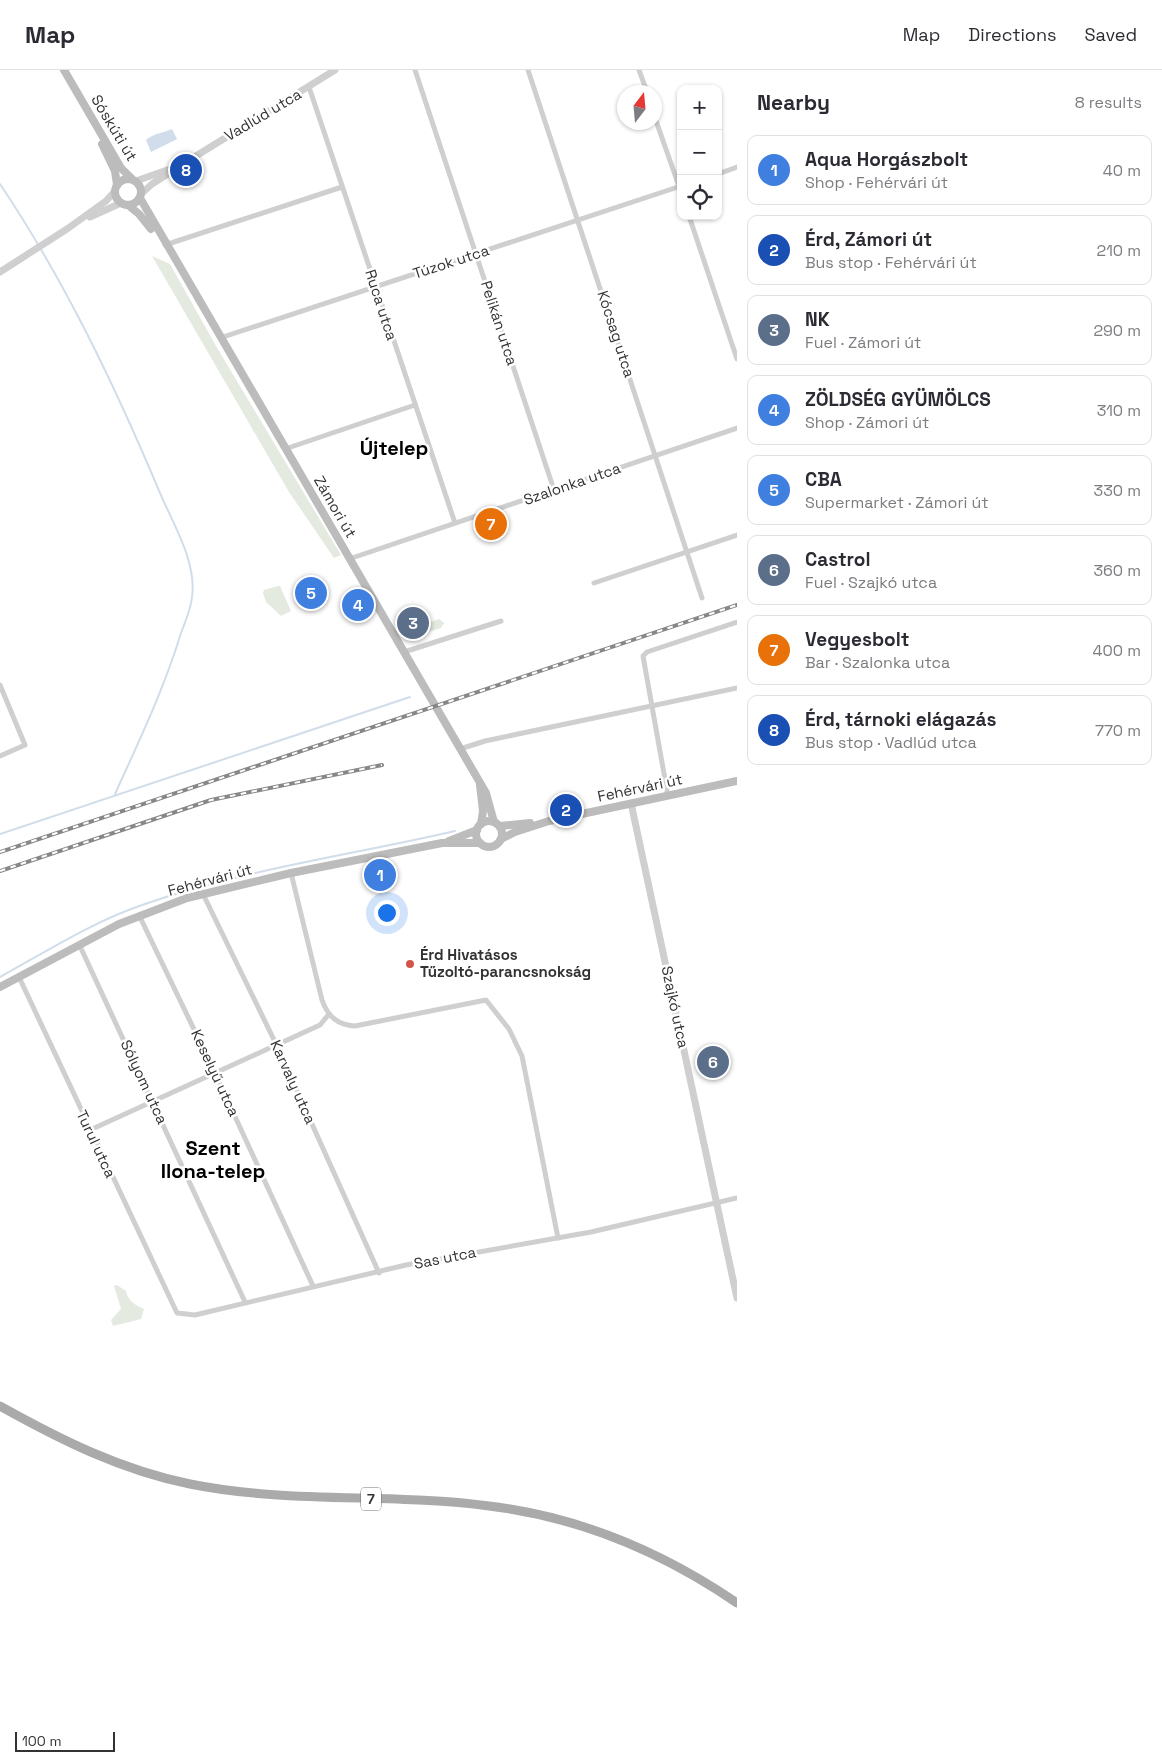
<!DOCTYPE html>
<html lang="en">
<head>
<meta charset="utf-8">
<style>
	:root { --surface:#fff; --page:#f7f7f7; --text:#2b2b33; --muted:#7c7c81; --line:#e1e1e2; --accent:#d3544a }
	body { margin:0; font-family:"Space Grotesk",sans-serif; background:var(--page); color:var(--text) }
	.controls { position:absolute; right:15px; top:15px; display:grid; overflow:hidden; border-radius:10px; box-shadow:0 1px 4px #0004 }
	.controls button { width:45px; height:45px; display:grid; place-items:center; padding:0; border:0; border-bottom:1px solid var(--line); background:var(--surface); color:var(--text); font:25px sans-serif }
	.compass { position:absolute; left:617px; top:15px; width:45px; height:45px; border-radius:50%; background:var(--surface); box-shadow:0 1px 4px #0004; rotate:16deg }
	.scale { position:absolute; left:15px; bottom:12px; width:100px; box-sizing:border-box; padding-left:5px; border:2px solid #323232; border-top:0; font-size:14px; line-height:18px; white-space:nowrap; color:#323232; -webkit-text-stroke:4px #fff; paint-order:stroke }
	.you { position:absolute; left:386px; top:842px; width:18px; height:18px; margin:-12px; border:4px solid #fff; border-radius:50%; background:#1a73e8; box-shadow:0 0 0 8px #1a73e833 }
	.badge { display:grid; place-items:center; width:32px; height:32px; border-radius:50%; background:var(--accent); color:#fff; font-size:16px; font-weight:700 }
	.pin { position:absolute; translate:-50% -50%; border:2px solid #fff; box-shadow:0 1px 5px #0006 }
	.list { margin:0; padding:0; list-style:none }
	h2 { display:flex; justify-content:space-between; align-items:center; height:65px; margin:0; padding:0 20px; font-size:21px }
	h2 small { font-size:16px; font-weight:400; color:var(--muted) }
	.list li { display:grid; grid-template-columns:32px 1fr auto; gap:15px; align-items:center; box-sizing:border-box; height:70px; margin:0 10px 10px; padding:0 10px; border:1px solid var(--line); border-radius:10px }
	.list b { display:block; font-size:19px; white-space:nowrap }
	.list p { margin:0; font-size:16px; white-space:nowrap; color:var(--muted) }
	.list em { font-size:16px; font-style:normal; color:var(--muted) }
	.icon { flex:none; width:28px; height:28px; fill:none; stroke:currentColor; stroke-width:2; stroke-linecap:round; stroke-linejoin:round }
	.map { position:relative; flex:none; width:737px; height:1694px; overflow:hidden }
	header { display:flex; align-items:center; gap:30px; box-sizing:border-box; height:70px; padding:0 25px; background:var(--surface); border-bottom:1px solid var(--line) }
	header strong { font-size:24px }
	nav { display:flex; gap:28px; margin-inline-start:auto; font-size:18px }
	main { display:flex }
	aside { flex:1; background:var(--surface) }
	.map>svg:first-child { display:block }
	.green { fill:#e4eadf }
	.water { fill:#d1ddea }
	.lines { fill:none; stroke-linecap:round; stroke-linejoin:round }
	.stream { stroke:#d1ddea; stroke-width:2 }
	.minor { stroke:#cfcfcf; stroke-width:5 }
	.tertiary { stroke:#cfcfcf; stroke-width:7 }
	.secondary { stroke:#bcbcbc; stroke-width:8 }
	.primary { stroke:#aaa; stroke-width:9 }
	.rail-casing { stroke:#878787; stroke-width:4 }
	.rail { stroke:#fff; stroke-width:2; stroke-dasharray:5.5; stroke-linecap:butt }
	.poi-dot { fill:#d3544a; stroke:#fff; stroke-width:2 }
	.labels { text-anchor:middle; stroke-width:5; stroke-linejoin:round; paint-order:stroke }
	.shield { fill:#fff; stroke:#707070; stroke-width:1 }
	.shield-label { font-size:14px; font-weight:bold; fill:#323232 }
	.street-label { font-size:15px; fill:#323232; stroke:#fff }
	.poi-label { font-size:15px; font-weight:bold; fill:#323232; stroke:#fff; text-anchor:start }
	.district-label { font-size:20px; font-weight:bold; fill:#000; stroke:#fff }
</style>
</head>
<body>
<header>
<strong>Map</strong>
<nav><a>Map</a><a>Directions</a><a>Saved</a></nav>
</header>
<main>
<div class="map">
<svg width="737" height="1694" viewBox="0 0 737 1694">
	<rect width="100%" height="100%" fill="#fff"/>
	<g class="green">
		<polygon points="152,186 170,194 216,276 341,485 334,488 289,422"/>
		<polygon points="278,516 280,516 291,541 281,546 266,532 263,523 264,520"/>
		<polygon points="439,549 444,553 441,558 409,568 405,561"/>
		<path d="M117 1215 126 1221C128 1231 135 1235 144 1239L141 1249 113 1256 111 1250 121 1239 114 1216Z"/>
	</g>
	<path class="water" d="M172 59 177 69 151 82 146 70C154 63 163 63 172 59Z"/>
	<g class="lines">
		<g class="stream">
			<path d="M0 114C65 211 115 316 160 423 173 454 197 492 192 527 191 539 185 552 181 563 164 619 139 671 115 724"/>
			<polyline points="0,764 410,627"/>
			<path d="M0 907C47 881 94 851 145 834 246 799 352 785 455 761"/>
		</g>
		<g class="minor">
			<polyline points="415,0 554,420"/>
			<polyline points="528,0 702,528"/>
			<polyline points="639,0 647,22"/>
			<polyline points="309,17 455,453"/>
			<polyline points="654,45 681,122"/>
			<polyline points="718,104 737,97"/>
			<polyline points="689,146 737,289"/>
			<polyline points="165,175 342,117"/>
			<polyline points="220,268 681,116"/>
			<polyline points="285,379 415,335"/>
			<polyline points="349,489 737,358"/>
			<polyline points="594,513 737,465"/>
			<polyline points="404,582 501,551"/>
			<polyline points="0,615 25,675 0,686"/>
			<polyline points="460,679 485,671 737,618"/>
			<polyline points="668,726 643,586 647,582 737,552"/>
			<path d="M291 803 322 930C328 947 338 955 355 956L486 930 509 959 522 986 558 1168"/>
			<polyline points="203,824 276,974 379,1203"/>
			<polyline points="139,845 215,1003 313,1216"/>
			<polyline points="79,874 245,1232"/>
			<polyline points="19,907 177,1243 195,1245 406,1195 591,1162 737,1128"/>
			<polyline points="90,1060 320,955 329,944"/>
		</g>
		<g class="tertiary">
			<polyline points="136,111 170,99"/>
			<polyline points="141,124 152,114 191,89 335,0"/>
			<polyline points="90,147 121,133"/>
			<polyline points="0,202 67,159 106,131 115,121"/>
			<polyline points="631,733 737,1228"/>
		</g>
		<g class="secondary">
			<polyline points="64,0 121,98 132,109"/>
			<polyline points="102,74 115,101 117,115"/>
			<circle cx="128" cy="122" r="13"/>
			<polyline points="140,128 486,723 494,752"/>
			<polyline points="128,135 139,144 151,159"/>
			<polyline points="480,715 483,741 481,754"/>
			<circle cx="489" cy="764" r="13"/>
			<polyline points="500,756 530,753"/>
			<polyline points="501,769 515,762 549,751 737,711"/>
			<polyline points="449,771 477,760"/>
			<polyline points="0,917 119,854 187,828 291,803 442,773 480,773"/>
		</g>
		<path class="primary" d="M0 1336C61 1370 121 1400 190 1414 289 1434 390 1423 489 1436 580 1447 661 1481 737 1533"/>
		<defs>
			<g id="rail">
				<polyline points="0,782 737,535"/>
				<polyline points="0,801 211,730 382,695"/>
			</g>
		</defs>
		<use href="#rail" class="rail-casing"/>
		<use href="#rail" class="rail"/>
	</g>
	<circle class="poi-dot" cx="410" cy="894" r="5"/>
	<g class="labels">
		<rect class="shield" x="361" y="1417.5" width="20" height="23" rx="4"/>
		<g class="shield-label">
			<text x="371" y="1434">7</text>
		</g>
		<g class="street-label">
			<text transform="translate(263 45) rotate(-31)" y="5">Vadlúd utca</text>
			<text transform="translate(114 58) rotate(59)" y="5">Sóskúti út</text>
			<text transform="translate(451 192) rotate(-18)" y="5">Túzok utca</text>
			<text transform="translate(381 235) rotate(72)" y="5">Ruca utca</text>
			<text transform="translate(499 253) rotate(72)" y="5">Pelikán utca</text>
			<text transform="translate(616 264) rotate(72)" y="5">Kócsag utca</text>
			<text transform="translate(572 414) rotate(-19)" y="5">Szalonka utca</text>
			<text transform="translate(335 437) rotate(60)" y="5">Zámori út</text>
			<text transform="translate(640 718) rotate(-12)" y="5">Fehérvári út</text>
			<text transform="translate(210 810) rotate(-15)" y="5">Fehérvári út</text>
			<text transform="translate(675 937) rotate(78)" y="5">Szajkó utca</text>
			<text transform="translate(215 1003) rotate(65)" y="5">Keselyű utca</text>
			<text transform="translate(144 1012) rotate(65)" y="5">Sólyom utca</text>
			<text transform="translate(293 1012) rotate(66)" y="5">Karvaly utca</text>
			<text transform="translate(96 1074) rotate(65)" y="5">Turul utca</text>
			<text transform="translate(445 1188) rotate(-11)" y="5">Sas utca</text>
		</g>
		<g class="poi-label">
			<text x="420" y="890">Érd Hivatásos<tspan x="420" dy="17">Tűzoltó-parancsnokság</tspan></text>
		</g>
		<g class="district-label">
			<text x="394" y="385">Újtelep</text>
			<text x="213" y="1085">Szent<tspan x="213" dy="23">Ilona-telep</tspan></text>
		</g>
	</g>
</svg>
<div class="controls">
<button>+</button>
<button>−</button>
<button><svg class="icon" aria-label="locate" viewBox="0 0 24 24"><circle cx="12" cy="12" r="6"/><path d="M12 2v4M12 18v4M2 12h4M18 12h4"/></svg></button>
</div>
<svg class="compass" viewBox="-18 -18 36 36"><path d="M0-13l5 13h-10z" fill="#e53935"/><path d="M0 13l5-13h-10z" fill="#7c7c81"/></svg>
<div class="scale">100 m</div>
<div class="you"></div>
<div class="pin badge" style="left:380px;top:805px;background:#3f7fe0">1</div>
<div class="pin badge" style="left:566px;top:740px;background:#1a4fb4">2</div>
<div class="pin badge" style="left:413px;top:553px;background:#5c6f8a">3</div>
<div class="pin badge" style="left:358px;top:535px;background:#3f7fe0">4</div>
<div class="pin badge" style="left:311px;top:523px;background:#3f7fe0">5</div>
<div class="pin badge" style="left:713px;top:992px;background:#5c6f8a">6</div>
<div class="pin badge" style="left:491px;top:454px;background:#e8710a">7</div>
<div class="pin badge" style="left:186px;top:100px;background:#1a4fb4">8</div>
</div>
<aside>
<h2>Nearby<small>8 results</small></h2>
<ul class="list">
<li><span class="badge" style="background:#3f7fe0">1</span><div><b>Aqua Horgászbolt</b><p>Shop · Fehérvári út</p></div><em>40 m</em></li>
<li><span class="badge" style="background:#1a4fb4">2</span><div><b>Érd, Zámori út</b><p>Bus stop · Fehérvári út</p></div><em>210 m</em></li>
<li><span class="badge" style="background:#5c6f8a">3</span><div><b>NK</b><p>Fuel · Zámori út</p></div><em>290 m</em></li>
<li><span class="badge" style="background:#3f7fe0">4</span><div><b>ZÖLDSÉG GYÜMÖLCS</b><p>Shop · Zámori út</p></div><em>310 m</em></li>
<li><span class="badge" style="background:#3f7fe0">5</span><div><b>CBA</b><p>Supermarket · Zámori út</p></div><em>330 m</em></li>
<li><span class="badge" style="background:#5c6f8a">6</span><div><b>Castrol</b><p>Fuel · Szajkó utca</p></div><em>360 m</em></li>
<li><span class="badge" style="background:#e8710a">7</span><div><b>Vegyesbolt</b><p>Bar · Szalonka utca</p></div><em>400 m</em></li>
<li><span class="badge" style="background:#1a4fb4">8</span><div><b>Érd, tárnoki elágazás</b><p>Bus stop · Vadlúd utca</p></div><em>770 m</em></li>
</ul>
</aside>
</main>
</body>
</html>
